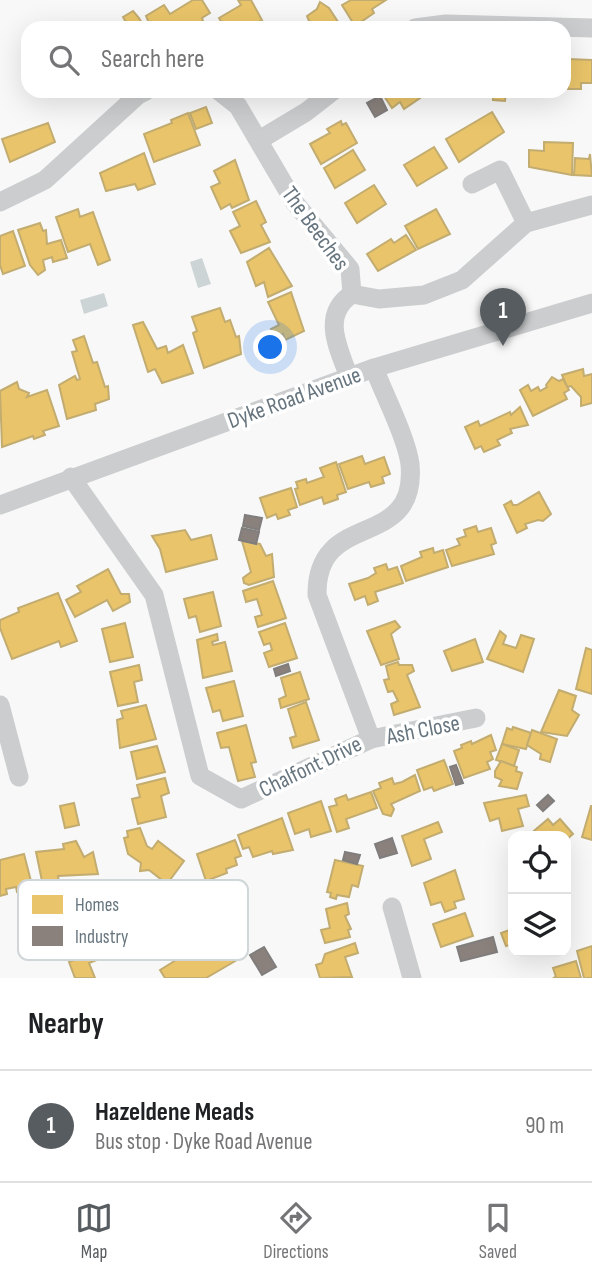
<!DOCTYPE html>
<html lang="en">
<head>
<meta charset="utf-8">
<style>
	:root { --surface:#fff; --page:#f6f6f6; --text:#202124; --muted:#757577; --line:#e0e0e0; --accent:#575c60 }
	body { margin:0; font-family:"Sofia Sans Condensed",sans-serif; background:var(--page); color:var(--text) }
	.controls { position:absolute; right:21px; bottom:21px; display:grid; overflow:hidden; border-radius:14px; box-shadow:0 7px 28px #0002 }
	.controls button { width:63px; height:63px; display:grid; place-items:center; padding:0; border:0; border-bottom:2px solid var(--line); background:var(--surface); color:var(--text); font:35px sans-serif }
	.you { position:absolute; left:271px; top:348px; width:24px; height:24px; margin:-18px; border:5px solid #fff; border-radius:50%; background:#1a73e8; box-shadow:0 0 0 10px #1a73e833 }
	.badge { display:grid; place-items:center; width:46px; height:46px; border-radius:50%; background:var(--accent); color:#fff; font-size:23px; font-weight:700 }
	.pin { position:absolute; translate:-50% -58px; filter:drop-shadow(0 2px 4px #0008) }
	.pin::after { content:''; position:absolute; top:37px; width:24px; height:21px; background:inherit; clip-path:polygon(0 0,100% 0,50% 100%) }
	.list { margin:0; padding:0; list-style:none }
	h2 { display:flex; justify-content:space-between; align-items:center; height:91px; margin:0; padding:0 28px; font-size:30px }
	h2 small { font-size:23px; font-weight:400; color:var(--muted) }
	.list li { display:grid; grid-template-columns:46px 1fr auto; gap:21px; align-items:center; box-sizing:border-box; height:112px; padding:0 28px; border-top:2px solid var(--line) }
	.list b { display:block; font-size:26px; white-space:nowrap }
	.list p { margin:0; font-size:23px; white-space:nowrap; color:var(--muted) }
	.list em { font-size:23px; font-style:normal; color:var(--muted) }
	.icon { flex:none; width:38px; height:38px; fill:none; stroke:currentColor; stroke-width:2; stroke-linecap:round; stroke-linejoin:round }
	.map { position:relative; flex:none; width:592px; height:978px; overflow:hidden }
	.search { position:absolute; background:var(--surface); box-shadow:0 7px 28px #0002; left:21px; right:21px; top:21px; height:77px; display:flex; align-items:center; gap:18px; box-sizing:border-box; padding:0 24px; border-radius:21px; color:var(--muted); font-size:26px }
	.sheet { height:203px; background:var(--surface) }
	nav { display:flex; justify-content:space-around; align-items:center; box-sizing:border-box; height:98px; border-top:2px solid var(--line); background:var(--surface); font-size:19px; color:var(--muted) }
	nav a { display:grid; justify-items:center; gap:4px }
	nav .on { color:var(--accent) }
	.map>svg:first-child { display:block }
	.water { fill:#cdd4d6 }
	.homes { fill:#e9c46a; stroke:#c2ac70; stroke-width:2 }
	.industry { fill:#8a817c; stroke:#807d7d; stroke-width:2 }
	.lines { fill:none; stroke-linecap:round; stroke-linejoin:round }
	.minor { stroke:#cbcdce; stroke-width:19 }
	.labels { text-anchor:middle; stroke-width:7; stroke-linejoin:round; paint-order:stroke }
	.street-label { font-size:23px; fill:#67757f; stroke:#fff }
	.key { fill:#fff; stroke:#d1d6d9; stroke-width:2 }
	.key-label { font-size:19px; fill:#67757f }
</style>
</head>
<body>
<div class="map">
<svg width="592" height="978" viewBox="0 0 592 978">
	<rect width="100%" height="100%" fill="#f8f8f8"/>
	<g class="water">
		<polygon points="202,258 211,284 198,288 190,262"/>
		<polygon points="104,293 108,306 84,314 80,300"/>
	</g>
	<g class="homes">
		<polygon points="193,0 202,0 210,13 202,18 203,21 191,28 151,28 146,16 164,5 170,14"/>
		<polygon points="238,0 251,0 262,20 248,28 225,28 219,18 241,5"/>
		<polygon points="351,0 386,0 372,9 374,13 355,26 342,5"/>
		<polygon points="320,2 329,8 342,28 312,28 307,16 317,9"/>
		<polygon points="133,11 139,18 145,28 121,28 127,24 123,17"/>
		<polygon points="568,59 592,60 592,83 581,83 581,89 568,89"/>
		<polygon points="385,91 419,91 423,96 404,109 400,102 392,108 382,93"/>
		<polygon points="493,91 506,91 505,101 493,100"/>
		<polygon points="206,107 212,123 196,129 190,113"/>
		<polygon points="492,112 504,132 459,162 446,139"/>
		<polygon points="188,113 200,145 154,162 144,134 172,123 171,120"/>
		<polygon points="341,121 342,125 346,123 357,143 321,164 310,144 330,133 327,129"/>
		<polygon points="48,123 55,142 10,162 2,139"/>
		<polygon points="544,142 573,143 572,175 529,167 529,150 544,151"/>
		<polygon points="434,147 447,168 417,186 404,165"/>
		<polygon points="353,150 365,170 335,188 324,168"/>
		<polygon points="144,153 155,184 138,190 135,184 106,191 100,173"/>
		<polygon points="590,154 592,176 574,175 575,158 589,159"/>
		<polygon points="235,160 249,200 232,208 230,204 221,209 211,187 220,183 214,171"/>
		<polygon points="374,185 386,204 357,223 345,203"/>
		<polygon points="256,201 266,222 261,225 270,242 241,253 230,231 240,226 233,212"/>
		<polygon points="78,209 80,217 93,212 110,260 98,265 90,244 68,252 56,217"/>
		<polygon points="436,209 450,234 418,249 405,226"/>
		<polygon points="40,223 43,231 46,230 47,244 61,240 67,258 53,262 52,257 43,260 45,270 38,275 30,265 18,230"/>
		<polygon points="13,231 25,266 3,274 0,265 0,236"/>
		<polygon points="406,235 416,250 378,271 367,254 391,239 394,243"/>
		<polygon points="269,248 292,286 268,297 264,282 256,286 247,262"/>
		<polygon points="291,292 304,331 285,340 283,334 275,338 271,329 279,325 268,302"/>
		<polygon points="220,308 225,322 230,320 236,337 239,336 241,354 204,368 193,333 197,331 192,317"/>
		<polygon points="143,322 157,349 166,346 168,353 183,345 193,373 162,383 155,369 148,372 133,325"/>
		<polygon points="84,336 93,363 97,362 105,387 108,386 109,399 95,404 96,410 67,419 59,385 75,376 77,380 80,379 72,352 77,351 73,340"/>
		<polygon points="583,369 584,376 592,374 592,403 581,406 581,397 571,386 567,387 562,375"/>
		<polygon points="552,377 559,381 563,379 569,390 564,393 567,399 533,416 520,390 528,385 531,391 538,387 540,391 547,387 546,385"/>
		<polygon points="17,382 19,389 29,393 27,397 47,390 59,426 43,431 45,435 34,439 33,436 2,447 0,391"/>
		<polygon points="520,407 528,425 510,429 512,433 497,440 500,445 484,452 481,446 475,449 465,427 478,421 480,426 510,412 511,415"/>
		<polygon points="362,456 365,464 384,457 390,474 382,477 384,483 371,487 369,482 348,489 339,464"/>
		<polygon points="336,462 346,492 337,495 338,499 324,504 322,497 300,505 295,489 298,488 296,482 306,479 307,483 324,477 320,468"/>
		<polygon points="291,488 297,507 288,510 290,515 278,519 276,514 267,518 260,498"/>
		<polygon points="539,492 551,514 543,521 538,520 525,524 527,528 517,533 504,505 511,501 513,505 517,505"/>
		<polygon points="476,526 478,532 491,528 496,543 491,545 494,554 452,566 446,550 460,545 457,539 466,536 464,530"/>
		<polygon points="185,530 191,540 211,535 217,559 166,572 160,549 152,536"/>
		<polygon points="242,541 260,544 266,556 272,554 274,577 249,585 244,583 243,578 251,572"/>
		<polygon points="433,548 434,553 443,550 448,567 406,581 401,566 422,557 420,552"/>
		<polygon points="386,564 388,570 397,567 403,583 375,592 378,601 368,605 365,596 355,600 349,584 368,578 376,573 374,568"/>
		<polygon points="108,569 121,594 129,594 130,602 113,611 107,600 75,617 66,600 81,592 77,586"/>
		<polygon points="273,581 286,618 258,627 255,617 262,615 257,599 246,602 243,591"/>
		<polygon points="213,592 221,626 200,632 196,616 189,618 184,599"/>
		<polygon points="58,593 77,641 61,647 59,641 12,659 0,628 0,620 19,612 18,608"/>
		<polygon points="395,621 400,627 391,634 399,659 381,665 367,631"/>
		<polygon points="125,623 133,657 110,662 102,629"/>
		<polygon points="285,623 297,658 269,667 264,653 272,650 270,643 264,645 259,632"/>
		<polygon points="500,631 506,636 503,644 516,648 521,635 534,639 523,672 487,659"/>
		<polygon points="217,634 218,640 212,642 213,645 225,642 232,671 203,678 197,640"/>
		<polygon points="475,639 483,662 452,671 444,651"/>
		<polygon points="586,648 592,650 592,694 576,689"/>
		<polygon points="398,662 399,665 412,665 414,671 407,675 420,707 394,715 391,704 398,701 393,691 388,692 384,680 389,679 386,666"/>
		<polygon points="139,665 142,680 134,682 138,702 118,706 110,672"/>
		<polygon points="300,672 309,699 281,708 279,699 286,696 281,678"/>
		<polygon points="234,681 243,716 223,721 220,710 213,712 206,688"/>
		<polygon points="559,690 576,696 572,710 579,715 567,736 541,732"/>
		<polygon points="306,702 319,740 293,748 290,738 296,736 288,709"/>
		<polygon points="146,705 156,739 120,748 117,720 123,718 121,711"/>
		<polygon points="246,725 256,762 251,763 255,777 238,781 229,747 221,748 217,733"/>
		<polygon points="513,727 531,733 526,749 502,744 507,728 512,730"/>
		<polygon points="532,730 557,739 550,762 540,759 541,754 527,745"/>
		<polygon points="491,735 496,750 490,752 493,759 487,762 490,769 464,778 454,751 462,748 461,745 471,741 472,744"/>
		<polygon points="502,744 519,750 514,766 496,760"/>
		<polygon points="157,746 165,772 137,779 131,752"/>
		<polygon points="444,760 453,784 434,791 432,787 424,790 417,770"/>
		<polygon points="501,761 517,767 516,771 522,773 517,789 499,786 502,780 495,777 495,771"/>
		<polygon points="415,775 420,791 391,804 394,809 391,816 383,814 373,791 381,788 379,783 392,778 394,784 402,782"/>
		<polygon points="165,778 169,793 161,796 166,817 138,824 132,799 140,797 137,785"/>
		<polygon points="371,792 377,808 346,819 349,828 337,832 329,807 337,805 335,799 346,795 348,800"/>
		<polygon points="526,795 529,806 518,809 523,826 502,831 499,818 490,821 484,803"/>
		<polygon points="321,801 331,831 311,837 309,829 295,834 288,813"/>
		<polygon points="74,803 79,825 65,828 60,806"/>
		<polygon points="591,806 592,806 592,840 582,837"/>
		<polygon points="282,818 293,850 273,854 272,851 253,857 249,847 243,849 238,835"/>
		<polygon points="548,819 553,825 560,819 573,834 566,840 566,836 528,836"/>
		<polygon points="438,822 442,832 424,839 431,859 412,866 402,836"/>
		<polygon points="140,828 147,846 152,849 158,841 184,861 167,884 149,870 140,871 141,863 128,854 124,838 128,837 127,831"/>
		<polygon points="235,840 241,856 235,858 237,865 226,869 227,873 206,881 197,854"/>
		<polygon points="76,841 84,857 93,852 98,874 58,876 59,882 43,886 36,852 64,849 63,844"/>
		<polygon points="24,854 33,889 17,892 16,887 6,889 7,894 0,896 0,860"/>
		<polygon points="335,860 363,866 358,887 352,885 349,897 337,895 336,899 330,897 331,893 327,892"/>
		<polygon points="455,870 464,899 454,902 456,908 445,912 441,902 431,905 424,883"/>
		<polygon points="347,903 349,914 345,916 351,929 348,930 350,937 325,943 321,930 330,928 326,909"/>
		<polygon points="465,913 473,936 441,947 433,924"/>
		<polygon points="512,929 513,944 506,946 501,933"/>
		<polygon points="223,935 237,960 206,978 165,978 160,970 210,939 212,941"/>
		<polygon points="117,938 122,950 89,963 95,978 75,978 69,962 82,957 80,952"/>
		<polygon points="355,943 358,953 345,957 352,977 320,978 316,965 322,963 325,954"/>
		<polygon points="592,946 592,978 584,978 577,951"/>
		<polygon points="576,961 581,978 553,978 556,977 553,968"/>
	</g>
	<g class="industry">
		<polygon points="380,96 387,110 375,117 367,103"/>
		<polygon points="245,515 262,518 259,530 243,526"/>
		<polygon points="242,528 259,532 256,544 239,540"/>
		<polygon points="288,664 290,671 276,676 274,669"/>
		<polygon points="456,765 463,783 456,785 450,767"/>
		<polygon points="548,795 554,801 543,811 537,805"/>
		<polygon points="392,838 397,853 380,858 375,844"/>
		<polygon points="345,852 360,855 357,864 343,860"/>
		<polygon points="493,937 497,952 461,961 457,947"/>
		<polygon points="264,947 276,967 262,975 250,955"/>
	</g>
	<g class="lines">
		<g class="minor">
			<polyline points="415,28 446,24 592,28"/>
			<path d="M219 91 238 106 295 203 350 269 352 294C320 315 339 349 349 377"/>
			<polyline points="261,139 306,112 333,91"/>
			<polyline points="472,184 500,170 526,223"/>
			<polyline points="0,202 45,180 138,95 146,91"/>
			<polyline points="352,294 379,299 424,295 462,280 526,223 592,205"/>
			<path d="M71 477 154 595 200 776 241 799 371 739 317 595C316 507 418 553 410 464 407 439 384 394 374 368"/>
			<polyline points="0,505 374,368 592,303"/>
			<polyline points="0,705 19,777"/>
			<polyline points="371,739 476,718"/>
			<polyline points="392,907 412,978"/>
		</g>
	</g>
	<g class="labels">
		<g class="street-label">
			<text transform="translate(316 228) rotate(54)" y="8">The Beeches</text>
			<text transform="translate(294 397) rotate(-20)" y="8">Dyke Road Avenue</text>
			<text transform="translate(423 729) rotate(-11)" y="8">Ash Close</text>
			<text transform="translate(310 766) rotate(-26)" y="8">Chalfont Drive</text>
		</g>
	</g>
	<rect x="18" y="880" width="230" height="80" rx="10" class="key"/>
	<rect x="32" y="895" width="31" height="19" fill="#e9c46a"/>
	<rect x="32" y="926" width="31" height="20" fill="#8a817c"/>
	<g class="key-label">
		<text x="75" y="911">Homes</text>
		<text x="75" y="943">Industry</text>
	</g>
</svg>
<div class="controls">
<button><svg class="icon" aria-label="locate" viewBox="0 0 24 24"><circle cx="12" cy="12" r="6"/><path d="M12 2v4M12 18v4M2 12h4M18 12h4"/></svg></button>
<button><svg class="icon" aria-label="layers" viewBox="0 0 24 24"><path d="M12 4l9 5-9 5-9-5zM3 14l9 5 9-5"/></svg></button>
</div>
<div class="you"></div>
<div class="pin badge" style="left:503px;top:346px">1</div>
<div class="search"><svg class="icon" aria-label="search" viewBox="0 0 24 24"><circle cx="10" cy="10" r="6"/><path d="M15 15l6 6"/></svg>Search here</div>
</div>
<section class="sheet">
<h2>Nearby<small></small></h2>
<ul class="list">
<li><span class="badge">1</span><div><b>Hazeldene Meads</b><p>Bus stop · Dyke Road Avenue</p></div><em>90 m</em></li>
</ul>
</section>
<nav>
<a class="on"><svg class="icon" aria-label="map" viewBox="0 0 24 24"><path d="M3 6l6-2 6 2 6-2v14l-6 2-6-2-6 2zM9 4v14M15 6v14"/></svg>Map</a>
<a><svg class="icon" aria-label="directions" viewBox="0 0 24 24"><path d="M12 3l9 9-9 9-9-9zM9 14v-3h6M13 9l2 2-2 2"/></svg>Directions</a>
<a><svg class="icon" aria-label="saved" viewBox="0 0 24 24"><path d="M7 4h10v16l-5-4-5 4z"/></svg>Saved</a>
</nav>
</body>
</html>
